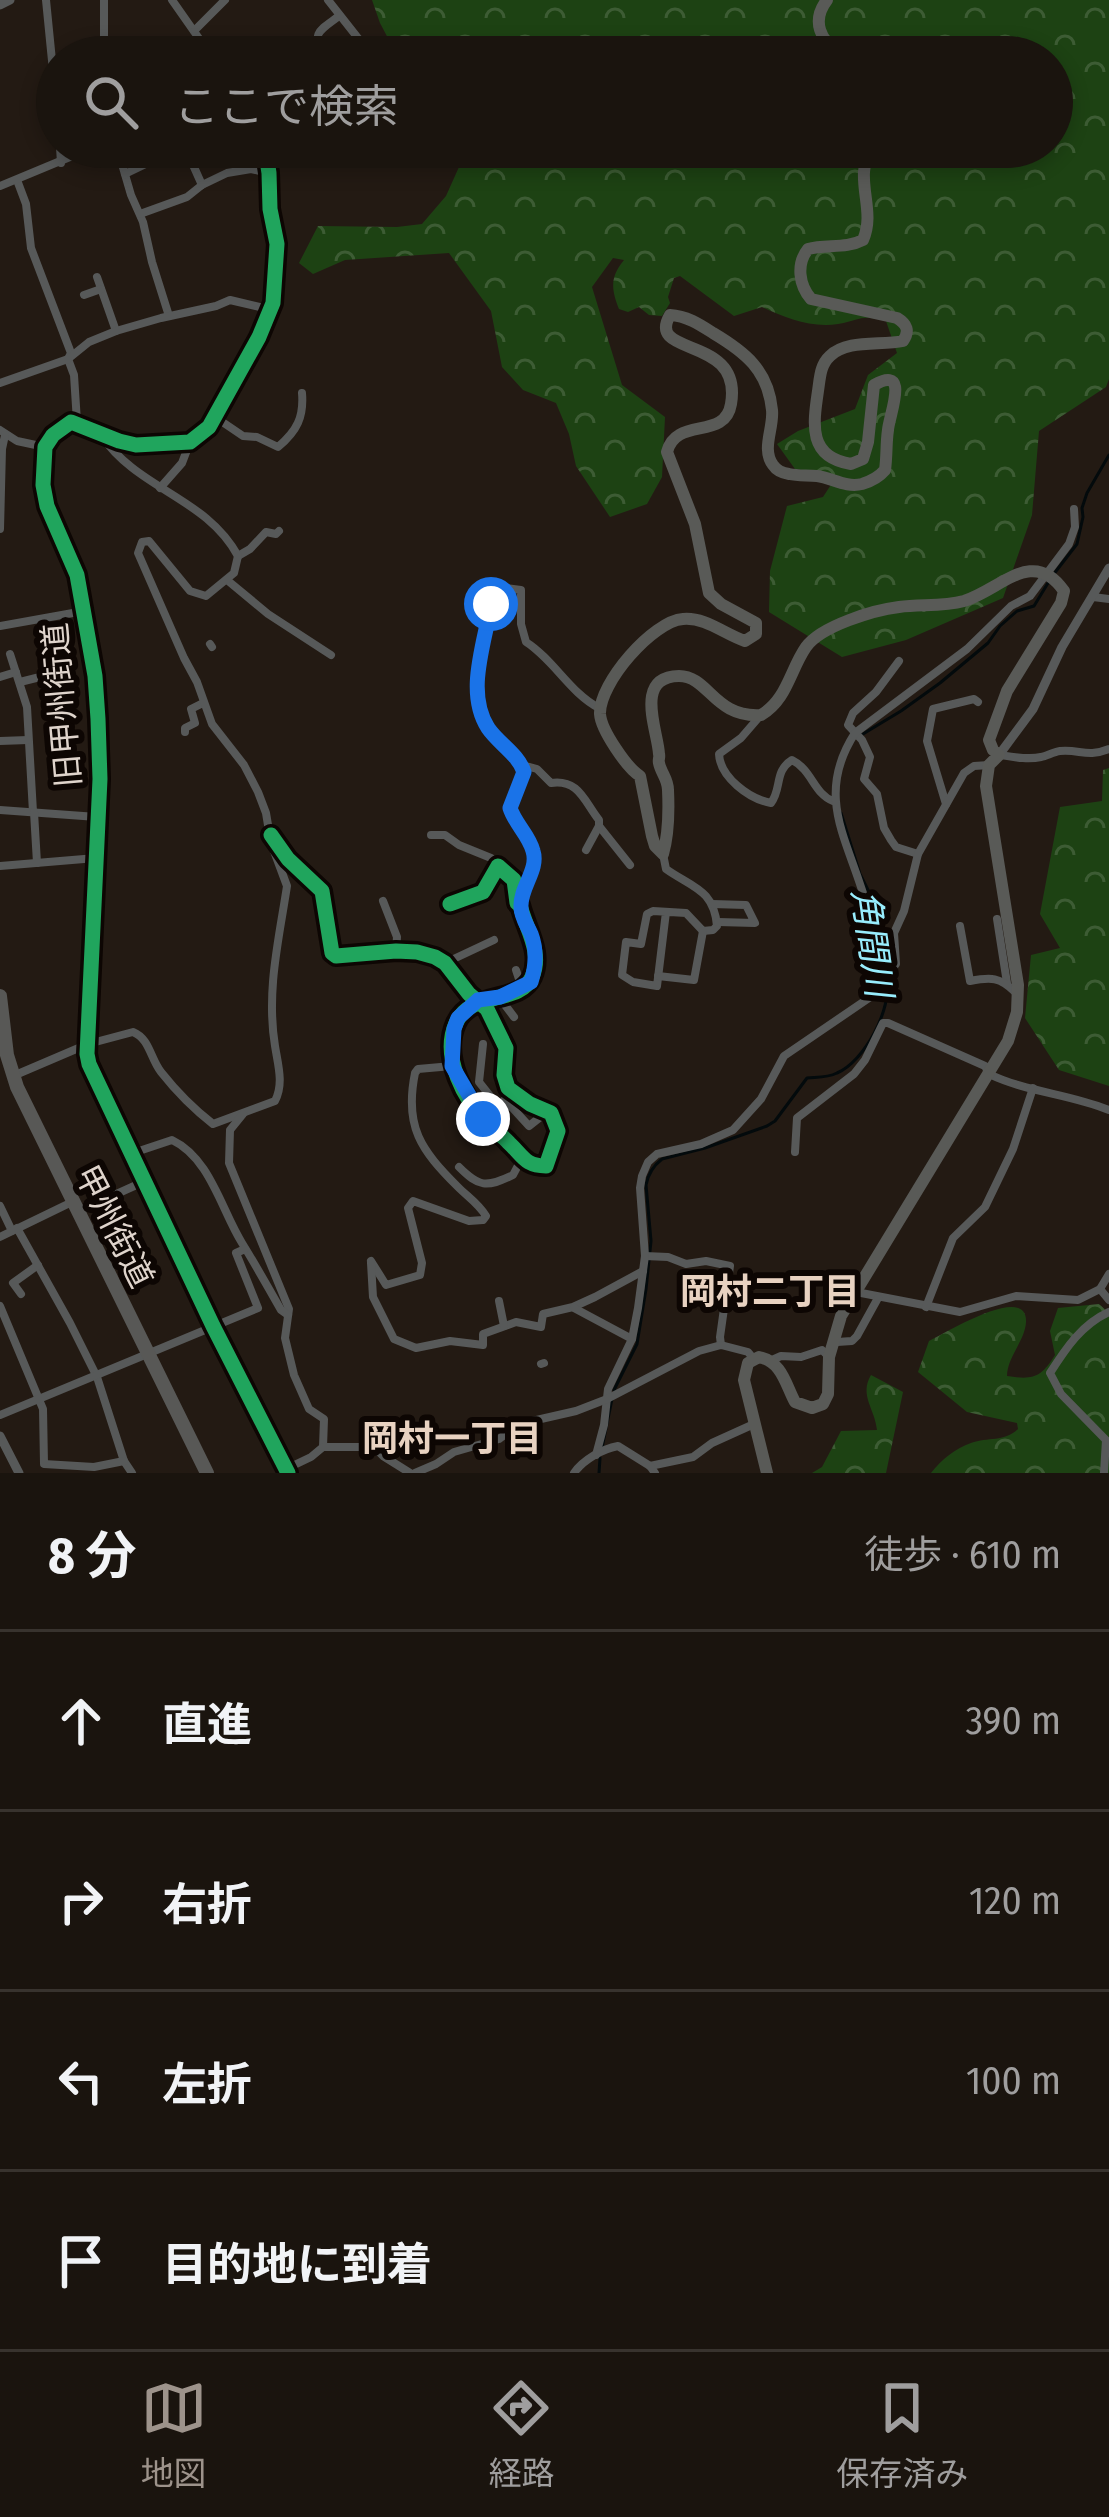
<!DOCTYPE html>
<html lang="ja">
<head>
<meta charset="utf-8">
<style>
	:root { --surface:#1a140e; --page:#27211c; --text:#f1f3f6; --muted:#9f9e9e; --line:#38332e; --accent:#9d938b }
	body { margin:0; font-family:"Fira Sans Condensed","Noto Sans JP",sans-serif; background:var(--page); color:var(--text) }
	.stop { position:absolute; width:36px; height:36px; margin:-27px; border:9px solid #1a73e8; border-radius:50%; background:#fff }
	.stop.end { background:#1a73e8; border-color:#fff; box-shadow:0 3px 12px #0008 }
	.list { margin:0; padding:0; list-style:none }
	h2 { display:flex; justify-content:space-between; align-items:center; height:156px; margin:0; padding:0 48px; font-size:51px }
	h2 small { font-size:39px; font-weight:400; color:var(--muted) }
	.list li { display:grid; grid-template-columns:78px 1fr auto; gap:36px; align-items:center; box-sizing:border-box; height:180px; padding:0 48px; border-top:3px solid var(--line) }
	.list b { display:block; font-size:45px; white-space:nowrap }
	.list em { font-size:39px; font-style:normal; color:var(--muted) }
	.icon { flex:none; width:66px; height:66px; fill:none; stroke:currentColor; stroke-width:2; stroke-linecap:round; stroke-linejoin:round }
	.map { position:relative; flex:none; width:1109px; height:1473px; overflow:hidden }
	.search { position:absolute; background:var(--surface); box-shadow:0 6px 18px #0003; left:36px; right:36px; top:36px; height:132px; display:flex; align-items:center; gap:30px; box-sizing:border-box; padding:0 42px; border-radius:66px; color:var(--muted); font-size:45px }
	.sheet { height:876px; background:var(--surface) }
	nav { display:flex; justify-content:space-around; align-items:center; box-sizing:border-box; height:168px; border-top:3px solid var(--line); background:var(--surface); font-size:33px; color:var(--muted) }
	nav a { display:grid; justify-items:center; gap:6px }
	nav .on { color:var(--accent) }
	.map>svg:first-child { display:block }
	.forest { fill:url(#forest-crowns) }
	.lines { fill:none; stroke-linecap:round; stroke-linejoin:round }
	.stream { stroke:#030a0c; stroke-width:3 }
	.minor { stroke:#575959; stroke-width:8 }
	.tertiary { stroke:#575959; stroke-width:9 }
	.primary { stroke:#595a57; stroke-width:12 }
	.trunk { stroke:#585856; stroke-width:14 }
	.cycleway-casing { stroke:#0d0603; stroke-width:22 }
	.cycleway { stroke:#20a55d; stroke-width:15 }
	.route { stroke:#1a73e8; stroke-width:15 }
	.labels { text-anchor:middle; stroke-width:12; stroke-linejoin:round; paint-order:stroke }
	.street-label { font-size:33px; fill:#dfd4cc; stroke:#0d0603 }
	.water-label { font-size:36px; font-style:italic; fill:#98edfd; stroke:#0d0603 }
	.neighbourhood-label { font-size:36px; font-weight:bold; fill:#e8d2c1; stroke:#0d0603 }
</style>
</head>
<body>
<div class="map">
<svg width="1109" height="1473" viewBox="0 0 1109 1473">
	<defs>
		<pattern id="forest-crowns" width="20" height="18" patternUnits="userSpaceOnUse" patternTransform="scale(3)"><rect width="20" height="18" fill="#1d4213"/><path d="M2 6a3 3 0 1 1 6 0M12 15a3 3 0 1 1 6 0" fill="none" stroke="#3d5c34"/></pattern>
	</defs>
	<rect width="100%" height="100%" fill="#231a13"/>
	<g class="forest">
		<path d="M372 0H1109V379L1106 387 1039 431 1032 515 1003 598 906 640 842 657 769 612 770 571 787 506 823 497 836 477 795 469 777 444 798 431 855 409 868 375 897 353 886 321C860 314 862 320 838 324 811 328 786 318 762 307L734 316 680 276 674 278 668 297 670 303 662 316 649 315 639 307 628 312 619 309C611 289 610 277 624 260L613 258 592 287 622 385 665 417 662 477 647 504 610 517 576 466 569 434 556 403 523 390 502 367 491 311 449 253 345 260 313 274 299 263 318 226 397 227 422 224 446 196 459 167 441 147H1052V57H398L380 23Z"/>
		<polygon points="1109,768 1109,1086 1059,1070 1025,1018 1031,955 1060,948 1040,914 1060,807 1102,801 1103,770"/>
		<path d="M1099 1304 1109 1313V1473H931C941 1460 956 1448 971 1443 988 1437 1005 1442 1018 1429L1017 1423 967 1412 918 1372 929 1341C944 1334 1028 1282 1026 1322 1025 1341 1007 1357 1007 1376 1033 1380 1041 1378 1055 1355L1050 1331 1058 1308Z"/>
		<path d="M871 1375 903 1392 886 1473H812L822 1467 841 1431 877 1430C875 1409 859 1395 871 1375Z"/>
	</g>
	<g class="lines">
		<g class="stream">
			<polyline points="1053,575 1077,544 1083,517 1082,508 1087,493 1109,455"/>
			<polyline points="858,737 901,711 940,683 988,643 1000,626 1017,611 1034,606 1048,583"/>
			<polyline points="841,813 860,874 876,906 877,933 885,970"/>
			<path d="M614 1390 637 1344 646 1289 651 1241 646 1185C648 1174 653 1166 662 1159L705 1148 767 1126 775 1121 807 1078C817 1077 827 1078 837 1073 865 1061 892 1009 887 979"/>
			<polyline points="602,1448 612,1399"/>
			<polyline points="599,1473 600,1458"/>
		</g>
		<g class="minor">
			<polyline points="46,0 57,111"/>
			<polyline points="172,0 212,57"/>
			<polyline points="328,0 365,47 365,57"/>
			<polyline points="194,31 225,0"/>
			<polyline points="104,57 104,0"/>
			<path d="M320 57C313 31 319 31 339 16"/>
			<polyline points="60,147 61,163"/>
			<polyline points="117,147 131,195 143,222 152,262 169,316"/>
			<polyline points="185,147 202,185"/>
			<polyline points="265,147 269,173 270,209 277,244 273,303 259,337 209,427 190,442 136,445 119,441 71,422 53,435 45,447 43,485 47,506 77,575 95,676 98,719 100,779 87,1054 89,1064 213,1326 288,1473"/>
			<polyline points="354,158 355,147"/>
			<polyline points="125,174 181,147"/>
			<polyline points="17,180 26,204 31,248 71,353 68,359 74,375 77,422"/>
			<polyline points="0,186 94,147"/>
			<polyline points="140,214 187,197 202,185 227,173 251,169 269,173"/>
			<polyline points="97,277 116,331"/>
			<polyline points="84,295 101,289"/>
			<polyline points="0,383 68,359 89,342 116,331 161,318 216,306 230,300 272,310"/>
			<path d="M215 417 243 436 257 437 278 447C297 431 304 417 302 393"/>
			<polyline points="0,430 17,441 45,447"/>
			<polyline points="160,488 182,463 190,442"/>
			<polyline points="0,529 2,449 5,435"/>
			<polyline points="238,556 250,549 266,532 276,534 279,531"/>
			<polyline points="227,580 268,614 331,655"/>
			<polyline points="1093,597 1109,599"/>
			<polyline points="0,626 84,611"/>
			<polyline points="210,644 212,647"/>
			<polyline points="10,654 27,707 33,812"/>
			<polyline points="899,661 876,692 853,713 848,725 862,740 870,757 864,779 877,794 884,828 891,840 896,847 918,854"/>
			<polyline points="0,677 16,672"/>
			<polyline points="20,682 40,677"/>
			<path d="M760 716 741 738 719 754C720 777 749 799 771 803 782 789 774 771 792 760 812 770 814 794 833 801"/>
			<polyline points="185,732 185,728 195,723 191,709 203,703"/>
			<polyline points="0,741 28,740"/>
			<path d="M1000 755C1013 757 1028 760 1041 757 1047 756 1053 752 1060 751 1080 749 1087 758 1109 749"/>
			<path d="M522 765 537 769 551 783C579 779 584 801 599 820V826L630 865"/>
			<polyline points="946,804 927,741 933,709 974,699 978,702"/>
			<polyline points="0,810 97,817"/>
			<polyline points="34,812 37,863"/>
			<polyline points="431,835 445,835 459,845 491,858 498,866"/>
			<path d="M272 837 288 859 322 891 332 953 336 956 396 951 417 952 435 957 445 963 469 994 487 1009 506 1048 504 1075 508 1088 530 1104 551 1113 558 1131 546 1166C525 1166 523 1156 509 1143 503 1136 495 1131 488 1124 464 1100 441 1057 456 1023 471 990 520 1005 532 977 543 953 526 929 520 905L517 903 514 880 498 866 483 892 450 904"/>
			<polyline points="586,850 599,826"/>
			<path d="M663 854 666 869C691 887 714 889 717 926L713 930 703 931 686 913 653 911 647 914 641 944 626 942 622 975 633 982 657 986 666 912"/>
			<polyline points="0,866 96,858"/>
			<polyline points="383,901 397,937 396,951"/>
			<polyline points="712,904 746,905 755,923 718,922"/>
			<path d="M520 905C524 886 539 863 530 845 524 831 515 822 510 808L524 773C518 754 500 745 489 729 469 700 479 669 486 638 490 623 491 606 494 591L498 587 521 590V624L526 642C554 660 570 693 599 708"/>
			<polyline points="997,919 1007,983"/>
			<path d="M960 926 970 981C991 977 1000 977 1015 992"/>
			<polyline points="445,963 494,940"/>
			<polyline points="516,970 522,988"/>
			<polyline points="658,976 694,980 703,931"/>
			<path d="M881 982C876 957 873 931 867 907 850 842 813 798 855 733L967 649 1011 606 1030 596 1069 544 1075 527 1074 509"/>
			<polyline points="499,997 514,1017"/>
			<polyline points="483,1044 479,1082 498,1106 512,1093"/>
			<path d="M13 1076 88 1044 133 1032C150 1039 150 1058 161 1072 176 1091 195 1110 213 1124L275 1101C284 1084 278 1065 275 1046 266 991 279 939 287 886L271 843 266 813 258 792 244 765 212 724 197 682 184 658 138 553 142 542 149 541 190 591 206 596 234 573 238 556C206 497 138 490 101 435"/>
			<polyline points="506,1101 529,1126 548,1111"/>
			<polyline points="243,1114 230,1130 229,1163 289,1309 285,1338 294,1375 309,1409 324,1419 323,1447"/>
			<polyline points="481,1141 483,1137"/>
			<path d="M795 1152 797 1118 854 1074 865 1060 883 1023H888L985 1066 989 1074C1026 1092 1070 1094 1109 1110"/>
			<path d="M130 1154 172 1140C210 1158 221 1209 242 1243 255 1264 268 1287 281 1310L288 1315"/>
			<path d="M459 1167C479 1187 486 1188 513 1175L522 1158"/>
			<polyline points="0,1206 12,1231"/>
			<polyline points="79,1211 143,1182"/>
			<polyline points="17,1228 70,1323 97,1377 124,1461 132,1473"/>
			<polyline points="0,1237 72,1202"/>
			<polyline points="645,1256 668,1257 686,1264 706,1261 730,1266 720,1337 721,1345"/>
			<path d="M371 1261 386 1285 420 1275 422 1263 408 1208 413 1201 469 1221 483 1220 486 1216C479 1204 468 1197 458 1187 421 1150 404 1127 415 1073L418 1069 452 1066"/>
			<polyline points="371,1263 373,1297 394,1339 416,1348 450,1341 483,1345 483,1334 516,1322 541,1327 543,1314 573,1307 595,1297 643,1271"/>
			<polyline points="1100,1289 1109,1300"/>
			<polyline points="856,1292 960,1312 1016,1296 1078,1300 1100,1289 1109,1274"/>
			<polyline points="21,1294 13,1283 38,1265"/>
			<polyline points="499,1301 504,1326"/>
			<polyline points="0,1306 43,1409 44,1464 94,1467 124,1461"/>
			<polyline points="926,1307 953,1238 985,1207 1013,1149 1033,1088"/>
			<polyline points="574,1308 632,1339"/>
			<polyline points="837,1342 852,1341 857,1336 878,1298"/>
			<polyline points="772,1360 781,1356 801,1357 822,1350 828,1356"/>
			<polyline points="541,1364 544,1363"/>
			<polyline points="0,1415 258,1308 236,1253 245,1249"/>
			<polyline points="596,1455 604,1425 608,1389 632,1339 638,1308 645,1256 640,1188 642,1176 648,1162 657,1154 701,1144 733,1130 761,1099 784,1056 869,998 896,964 894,933 904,911 918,854 964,773 974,766 989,765"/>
			<polyline points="650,1466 693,1457 712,1443 754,1424"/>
			<polyline points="286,1469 311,1457 323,1447 374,1447 383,1456 410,1473"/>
			<polyline points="415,1473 436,1464 454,1452 499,1439 519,1424 576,1411 607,1399 699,1351 721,1345 748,1352 753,1358"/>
			<path d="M574 1473C583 1460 602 1449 618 1446L650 1466 655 1473"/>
			<path d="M1104 1473 1106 1440 1061 1394 1050 1373C1066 1348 1082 1324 1109 1312"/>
		</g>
		<g class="tertiary">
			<polyline points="0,5 10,0"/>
			<polyline points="999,755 1033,709 1062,647 1109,568"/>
			<polyline points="0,1436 19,1473"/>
		</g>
		<g class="primary">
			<path d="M827 0C810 22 822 39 838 57"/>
			<path d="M767 1473 744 1380 748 1363 759 1357C782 1362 785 1383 795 1402L812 1408 823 1404 828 1394 829 1357 841 1316 1008 1041 1017 1012 1018 985 986 786 989 765 999 755 993 750 989 740 1007 691 1061 603 1064 591C1033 546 1000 590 964 601 942 607 921 604 899 607 874 610 821 626 806 647 790 670 787 700 761 715 714 718 709 676 679 676 633 677 658 731 659 754 660 757 658 760 659 763 661 773 668 779 668 790 669 811 669 833 663 854L655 846 652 836 640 776C627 768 601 730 600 714 599 683 653 621 683 619 706 617 724 634 745 641L756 634V623L721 604 709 593 695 524 667 452C676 416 725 441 731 404 743 334 645 358 670 315 687 316 699 324 713 333 745 352 768 370 772 410 774 428 761 449 773 465 777 471 782 473 789 474 798 476 807 475 817 476 832 478 846 488 862 484 872 481 879 477 885 470 887 456 886 443 888 430 889 415 911 364 874 385L868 442 863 459 851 464C808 457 813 425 818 391 820 378 820 365 830 356 847 339 881 346 903 341 910 331 907 324 897 318L811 299C799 285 796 264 808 249 826 244 846 249 863 240 877 209 852 178 872 147"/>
		</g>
		<polyline class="trunk" points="0,996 7,1055 17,1087 207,1473"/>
		<defs>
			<g id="cycleway">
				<polyline points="265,147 269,173 270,209 277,244 273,303 259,337 209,427 190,442 136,445 119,441 71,422 53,435 45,447 43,485 47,506 77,575 95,676 98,719 100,779 87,1054 89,1064 213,1326 288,1473"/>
				<path d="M271 835 288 859 322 891 332 953 336 956 396 951 417 952 435 957 445 963 469 994 487 1009 506 1048 504 1075 508 1088 530 1104 551 1113 558 1131 546 1166C525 1166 523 1156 509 1143 503 1136 495 1131 488 1124 464 1100 441 1057 456 1023 471 990 520 1005 532 977 543 953 526 929 520 905L517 903 514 880 498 866 483 892 450 904"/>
			</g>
		</defs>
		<use href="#cycleway" class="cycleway-casing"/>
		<use href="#cycleway" class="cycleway"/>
	</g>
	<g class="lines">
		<path class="route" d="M483 1119 452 1066 454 1029 458 1018 478 1000 500 997 531 982C536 966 537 950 531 934 527 925 521 917 521 907 520 887 539 870 533 851 529 835 515 824 510 808L524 772C518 754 499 744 488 728 465 692 485 643 491 604"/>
	</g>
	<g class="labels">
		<g class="street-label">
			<text transform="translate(61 705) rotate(-95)" y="12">旧甲州街道</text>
			<text transform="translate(115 1226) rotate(63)" y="12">甲州街道</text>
		</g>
		<g class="water-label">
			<text transform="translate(873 943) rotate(82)" y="13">角間川</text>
		</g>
		<g class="neighbourhood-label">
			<text x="770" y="1304">岡村二丁目</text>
			<text x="452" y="1451">岡村一丁目</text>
		</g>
	</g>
</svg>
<div class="stop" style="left:491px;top:604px"></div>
<div class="stop end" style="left:483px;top:1119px"></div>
<div class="search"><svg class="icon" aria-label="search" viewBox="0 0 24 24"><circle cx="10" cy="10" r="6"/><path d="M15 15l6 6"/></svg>ここで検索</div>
</div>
<section class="sheet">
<h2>8 分<small>徒歩 · 610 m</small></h2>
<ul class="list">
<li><svg class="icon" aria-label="ahead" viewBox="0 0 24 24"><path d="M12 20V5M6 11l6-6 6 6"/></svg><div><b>直進</b></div><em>390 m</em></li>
<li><svg class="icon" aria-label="right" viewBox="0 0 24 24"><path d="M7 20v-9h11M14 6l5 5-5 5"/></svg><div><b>右折</b></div><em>120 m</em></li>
<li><svg class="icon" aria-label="left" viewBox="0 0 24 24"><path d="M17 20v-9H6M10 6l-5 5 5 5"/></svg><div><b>左折</b></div><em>100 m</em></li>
<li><svg class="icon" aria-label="arrive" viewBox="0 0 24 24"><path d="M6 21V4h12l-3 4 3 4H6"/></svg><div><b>目的地に到着</b></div></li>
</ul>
</section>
<nav>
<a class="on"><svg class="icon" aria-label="map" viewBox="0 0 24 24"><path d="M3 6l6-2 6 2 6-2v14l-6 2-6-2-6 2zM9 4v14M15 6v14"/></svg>地図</a>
<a><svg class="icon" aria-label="directions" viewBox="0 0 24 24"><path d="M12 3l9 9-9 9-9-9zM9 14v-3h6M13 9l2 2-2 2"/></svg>経路</a>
<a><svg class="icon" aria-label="saved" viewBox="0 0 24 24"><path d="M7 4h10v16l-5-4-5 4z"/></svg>保存済み</a>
</nav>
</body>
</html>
